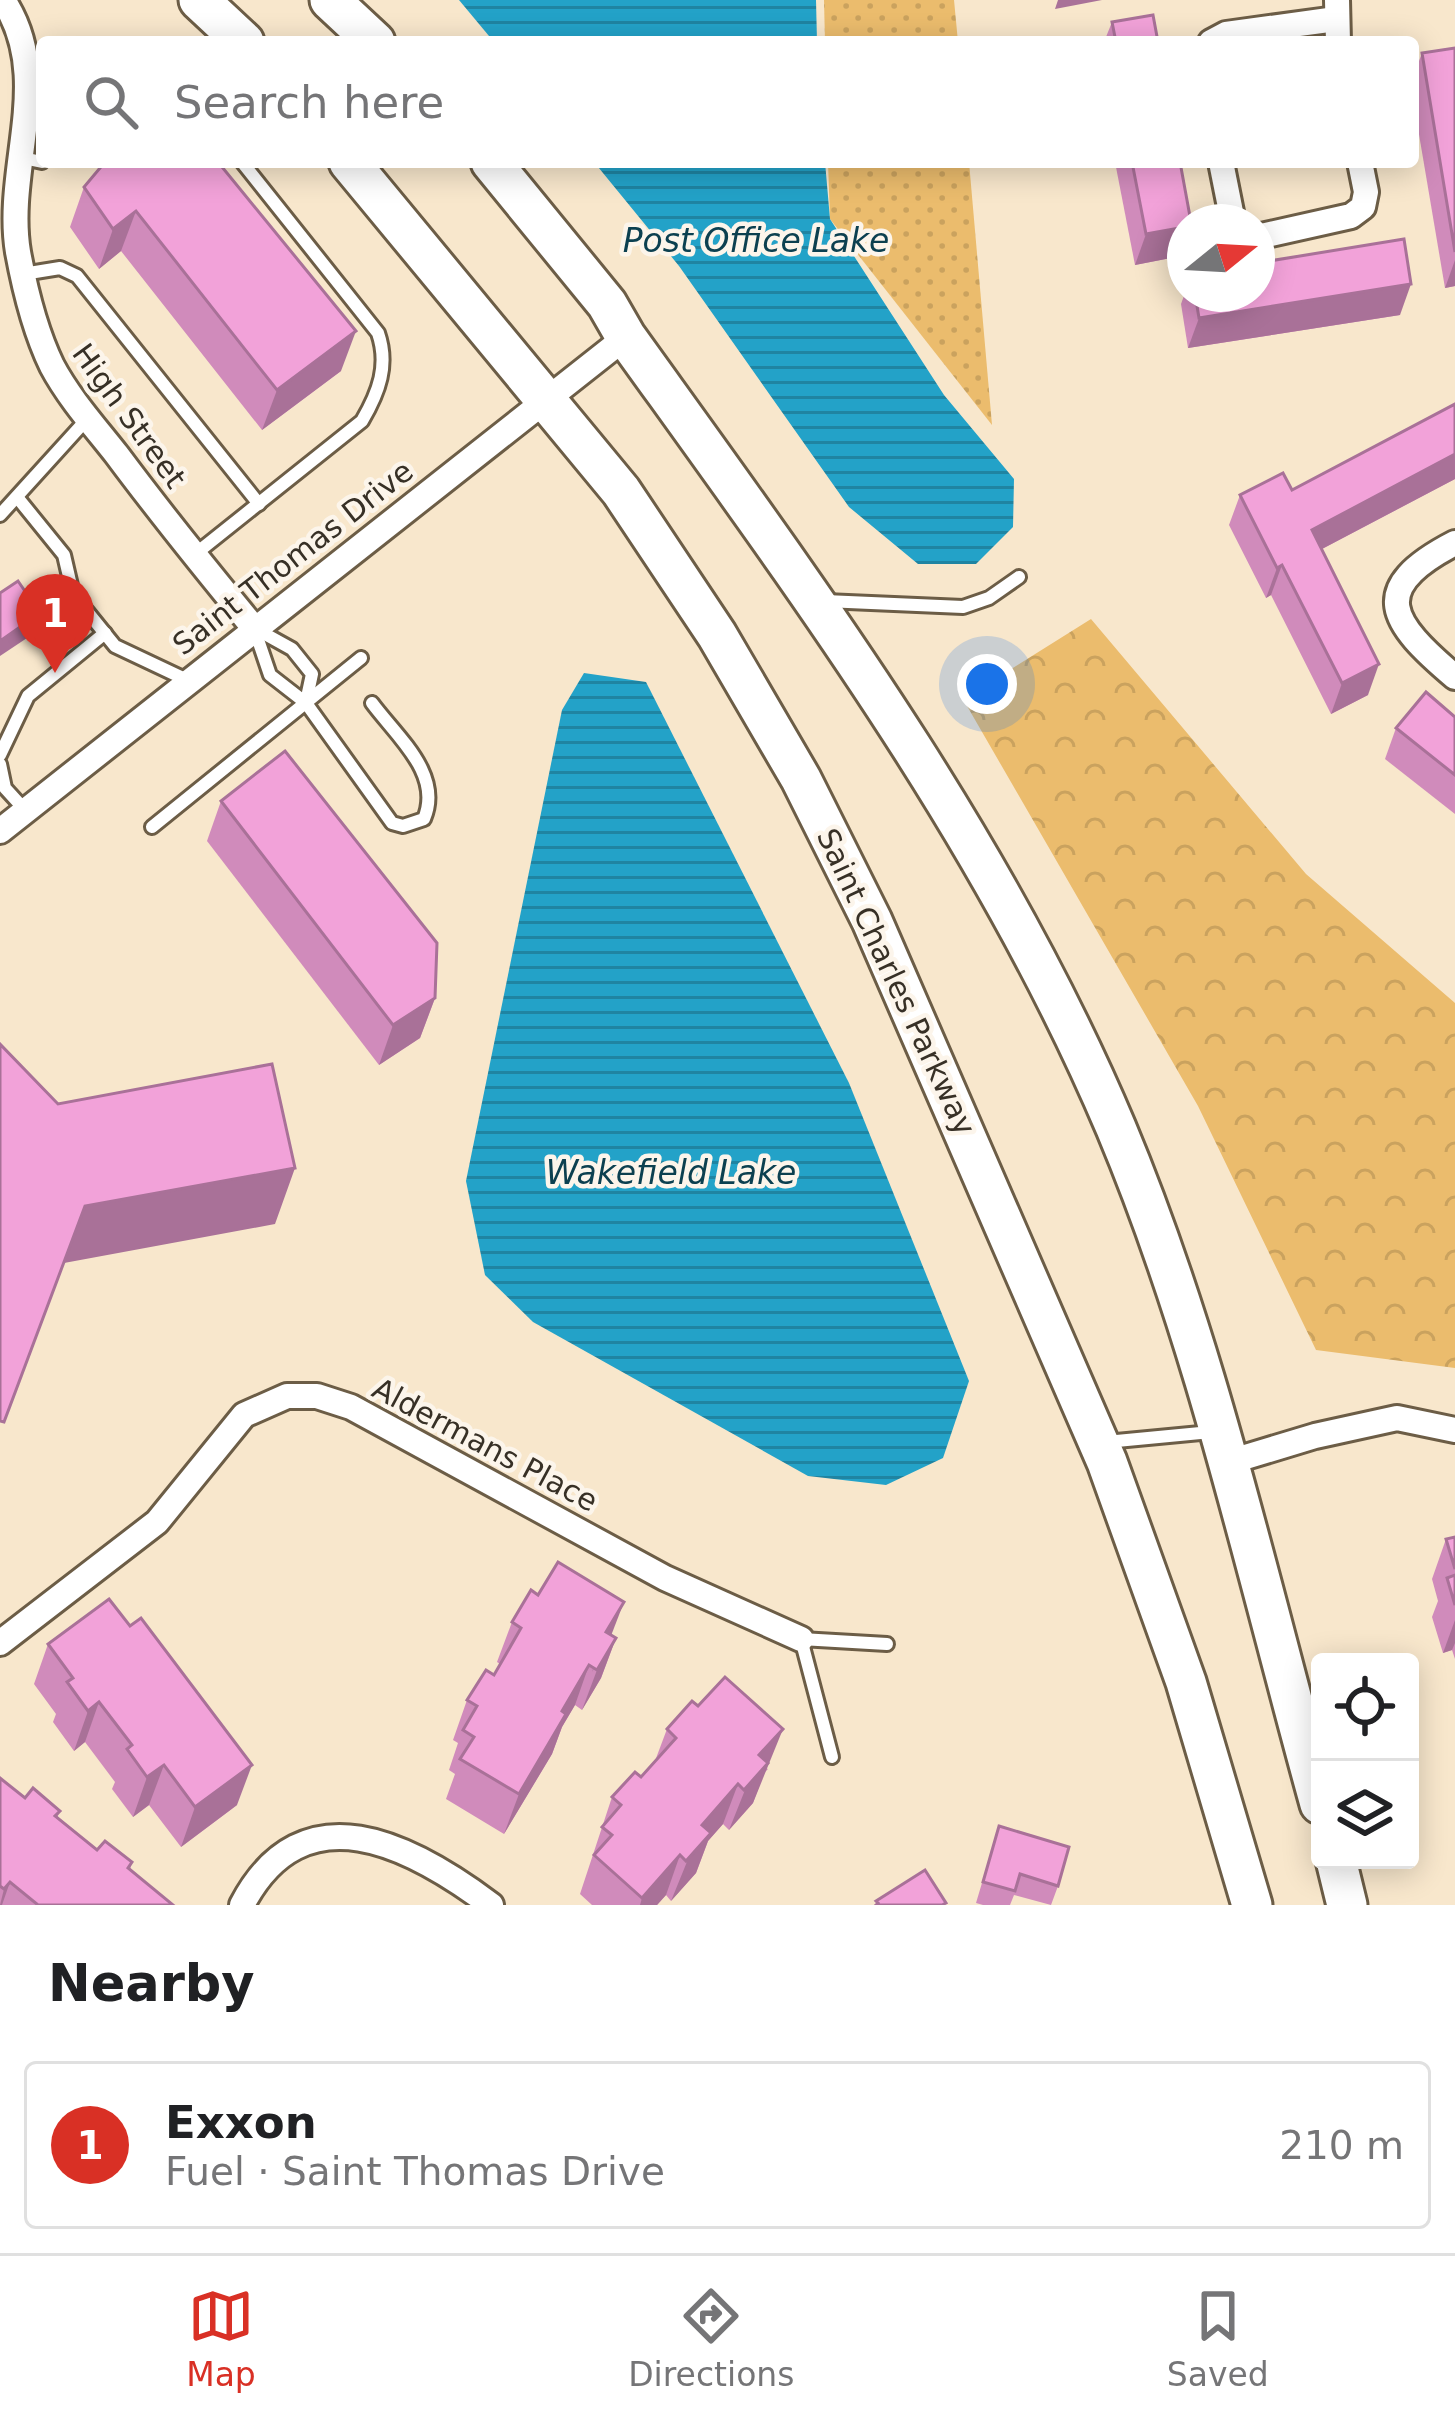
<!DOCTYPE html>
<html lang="en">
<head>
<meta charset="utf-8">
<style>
	:root { --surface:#fff; --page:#f2f2f2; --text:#202124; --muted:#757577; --line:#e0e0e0; --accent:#d93025 }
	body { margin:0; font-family:"DejaVu Sans",sans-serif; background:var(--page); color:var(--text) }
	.controls { position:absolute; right:36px; bottom:36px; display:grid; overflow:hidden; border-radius:12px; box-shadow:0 6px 30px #0003 }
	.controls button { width:108px; height:108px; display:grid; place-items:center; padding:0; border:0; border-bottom:3px solid var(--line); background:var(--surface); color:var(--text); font:60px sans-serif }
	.compass { position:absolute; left:1167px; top:204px; width:108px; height:108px; border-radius:50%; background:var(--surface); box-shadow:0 6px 30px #0003; rotate:72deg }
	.you { position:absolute; left:987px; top:684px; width:42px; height:42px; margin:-30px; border:9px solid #fff; border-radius:50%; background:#1a73e8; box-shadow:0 0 0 18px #1a73e833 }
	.badge { display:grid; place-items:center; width:78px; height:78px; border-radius:50%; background:var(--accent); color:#fff; font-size:39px; font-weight:700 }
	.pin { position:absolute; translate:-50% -99px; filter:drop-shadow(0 3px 6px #0008) }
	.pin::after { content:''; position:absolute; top:63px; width:42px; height:36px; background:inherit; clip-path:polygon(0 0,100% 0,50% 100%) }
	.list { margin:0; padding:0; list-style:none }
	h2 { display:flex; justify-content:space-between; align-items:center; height:156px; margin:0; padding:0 48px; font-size:51px }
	h2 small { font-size:39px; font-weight:400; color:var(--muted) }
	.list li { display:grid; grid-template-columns:78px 1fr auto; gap:36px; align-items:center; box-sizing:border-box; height:168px; margin:0 24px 24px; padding:0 24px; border:3px solid var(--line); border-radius:12px }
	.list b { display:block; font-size:45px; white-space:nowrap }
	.list p { margin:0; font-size:39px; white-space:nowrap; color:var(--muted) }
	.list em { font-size:39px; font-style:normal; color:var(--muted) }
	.icon { flex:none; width:66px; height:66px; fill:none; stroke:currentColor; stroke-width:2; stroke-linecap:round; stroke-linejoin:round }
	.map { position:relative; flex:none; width:1455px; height:1905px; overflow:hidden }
	.search { position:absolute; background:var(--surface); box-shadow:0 6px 30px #0003; left:36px; right:36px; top:36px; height:132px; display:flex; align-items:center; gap:30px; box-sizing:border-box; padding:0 42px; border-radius:12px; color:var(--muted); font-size:45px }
	.sheet { height:348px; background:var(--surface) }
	nav { display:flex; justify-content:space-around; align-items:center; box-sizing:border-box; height:168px; border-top:3px solid var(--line); background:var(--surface); font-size:33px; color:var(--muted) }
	nav a { display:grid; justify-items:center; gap:6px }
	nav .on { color:var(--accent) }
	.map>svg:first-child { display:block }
	.grass { fill:url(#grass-dots) }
	.forest { fill:url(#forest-crowns) }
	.water { fill:url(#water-rules) }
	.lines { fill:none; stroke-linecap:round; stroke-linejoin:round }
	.service-casing { stroke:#6c5d46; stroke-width:18 }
	.minor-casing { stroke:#6c5d46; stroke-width:30 }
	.primary-casing { stroke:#6c5d46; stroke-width:45 }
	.service { stroke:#fff; stroke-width:12 }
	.minor { stroke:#fff; stroke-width:24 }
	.primary { stroke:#fff; stroke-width:39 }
	.wall { fill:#d08bbb }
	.shaded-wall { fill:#a97198 }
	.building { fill:#f2a2d9; stroke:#a97198; stroke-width:3 }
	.labels { text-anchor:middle; stroke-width:9; stroke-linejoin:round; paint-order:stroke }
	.street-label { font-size:30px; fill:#373026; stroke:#fcf5eb }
	.water-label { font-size:33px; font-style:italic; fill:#0c4050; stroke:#fcf5eb }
</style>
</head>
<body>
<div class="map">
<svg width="1455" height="1905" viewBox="0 0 1455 1905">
	<defs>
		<pattern id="grass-dots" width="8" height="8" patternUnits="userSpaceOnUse" patternTransform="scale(3)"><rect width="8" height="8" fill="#ebbc6d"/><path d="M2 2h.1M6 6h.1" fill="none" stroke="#caa25e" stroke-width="1.8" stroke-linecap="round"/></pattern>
		<pattern id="forest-crowns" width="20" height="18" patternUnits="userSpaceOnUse" patternTransform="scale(3)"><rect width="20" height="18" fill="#ebbc6d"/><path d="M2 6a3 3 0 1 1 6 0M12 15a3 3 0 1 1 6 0" fill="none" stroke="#caa25e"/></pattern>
		<pattern id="water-rules" width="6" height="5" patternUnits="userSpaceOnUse" patternTransform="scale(3)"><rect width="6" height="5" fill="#23a2c8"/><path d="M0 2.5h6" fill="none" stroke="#1f84a2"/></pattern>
	</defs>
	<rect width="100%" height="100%" fill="#f8e7cc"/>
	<g class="grass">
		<polygon points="824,0 954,0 958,42 825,42"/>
		<polygon points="828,162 969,162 992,425 830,219"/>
	</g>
	<polygon class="forest" points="1091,619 1306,874 1455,1003 1455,1368 1316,1350 1198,1106 963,699"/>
	<g class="water">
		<polygon points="459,0 816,0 817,42 494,42"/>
		<polygon points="594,162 825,162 830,219 944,395 1014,479 1013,527 976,564 918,564 849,507 679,266"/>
		<polygon points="584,673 646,682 849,1083 969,1381 943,1458 886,1485 808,1476 533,1322 485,1275 466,1181 562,710"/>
	</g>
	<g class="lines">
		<defs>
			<g id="service">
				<polyline points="23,158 42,162"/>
				<polyline points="23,274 60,268 77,276 259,504"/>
				<polyline points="17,497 64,555 73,594 115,646 187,680"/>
				<polyline points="0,515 88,418"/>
				<path d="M194 555 362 421C379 392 389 365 378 333L242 162"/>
				<polyline points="825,601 963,607 989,598 1019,577"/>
				<path d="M254 628 270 675 306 703 392 823 403 826 424 819C443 774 397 737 372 703"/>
				<polyline points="254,628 292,649 312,674 306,702"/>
				<polyline points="0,755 28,696 105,633"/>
				<polyline points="0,764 5,788 25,810"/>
				<polyline points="152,827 361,658"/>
				<polyline points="1106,1442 1211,1432"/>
				<polyline points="832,1757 801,1639 887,1644"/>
			</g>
			<g id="minor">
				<path d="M3 0C55 78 4 168 18 252 25 290 35 331 52 366 69 398 95 427 117 455 161 514 207 571 254 628"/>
				<polyline points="1337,0 1338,42"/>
				<polyline points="1211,42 1226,34 1336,19"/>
				<polyline points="1221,162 1233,222"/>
				<polyline points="1257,237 1351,216 1363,207 1366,192 1360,162"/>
				<path d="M1455 543C1366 589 1390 622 1455 677"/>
				<polyline points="0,831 626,337"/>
				<polyline points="1229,1462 1315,1436 1397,1418 1455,1430"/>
				<polyline points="0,1643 157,1522 244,1415 287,1396 317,1396 351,1407 665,1578 801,1639"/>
				<path d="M242 1905C303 1788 411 1845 491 1905"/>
			</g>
			<g id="primary">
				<polyline points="199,0 244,42"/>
				<polyline points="330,0 375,42"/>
				<polyline points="349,162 621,491 717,635 801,779 872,921 1107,1462 1186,1682 1252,1905"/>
				<path d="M491 162 607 304 626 337C807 589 994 839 1116 1128 1207 1345 1257 1577 1320 1804"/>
				<polyline points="1336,1860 1347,1905"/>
			</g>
		</defs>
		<use href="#service" class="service-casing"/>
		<use href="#minor" class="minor-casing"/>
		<use href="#primary" class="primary-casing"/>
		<use href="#service" class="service"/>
		<use href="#minor" class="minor"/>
		<use href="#primary" class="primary"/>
	</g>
	<g class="wall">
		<polygon points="1112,22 1158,42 1104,42"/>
		<polygon points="1455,48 1455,286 1445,288 1413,99 1413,77 1422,53"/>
		<polygon points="105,162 224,162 222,167 341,371 262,430 121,251 99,269 70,227 84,187"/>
		<polygon points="1115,162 1180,162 1181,256 1135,265"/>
		<polygon points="1185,293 1257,294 1400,315 1188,348 1181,304"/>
		<polygon points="1455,404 1455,479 1322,549 1368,695 1331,714 1271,595 1266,598 1229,525 1240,495 1292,490"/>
		<polygon points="1455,717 1455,814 1385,759 1396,728"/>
		<polygon points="221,801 435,998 420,1038 379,1065 207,841"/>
		<polygon points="1455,1537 1455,1659 1452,1650 1443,1653 1432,1617 1438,1601 1432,1579 1446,1539"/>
		<polygon points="512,1622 612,1636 616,1638 601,1678 582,1710 575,1705 562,1727 552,1754 504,1834 446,1799 455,1774 449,1770 458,1743 453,1740 467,1700 494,1675 500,1664 497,1662"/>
		<polygon points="48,1644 237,1805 181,1847 149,1805 133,1817 112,1789 115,1782 85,1742 74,1751 53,1722 56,1714 34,1684"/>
		<polygon points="667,1729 768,1769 764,1773 753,1803 729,1830 723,1824 708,1841 696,1873 671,1901 666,1895 657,1905 592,1905 580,1894 612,1797 641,1777 655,1761"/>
		<polygon points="0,1778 25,1798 60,1811 57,1818 97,1850 132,1862 130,1870 173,1905 0,1905"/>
		<polygon points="999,1826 1058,1886 1051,1905 1014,1895 1010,1905 983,1905 976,1903"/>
	</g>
	<g class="shaded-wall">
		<polygon points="1058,0 1102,0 1055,9"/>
		<polygon points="136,211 121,251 99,269 113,229"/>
		<polygon points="1185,227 1185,244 1181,256 1135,265 1146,234"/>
		<polygon points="1455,260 1455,286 1445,288"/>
		<polygon points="1411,284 1400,315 1188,348 1199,318"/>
		<polygon points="356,331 341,371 262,430 277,390"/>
		<polygon points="1455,454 1455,479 1301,560 1312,530"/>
		<polygon points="1282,565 1271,595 1266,598 1277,568"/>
		<polygon points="40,613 33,634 0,656 0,641"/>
		<polygon points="1379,664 1368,695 1331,714 1342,683"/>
		<polygon points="435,998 420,1038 379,1065 393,1025"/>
		<polygon points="295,1168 275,1224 64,1263 0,1435 85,1206"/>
		<polygon points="624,1602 609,1641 592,1672 606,1632"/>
		<polygon points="1455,1620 1455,1643 1452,1650 1443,1653"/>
		<polygon points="616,1638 601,1678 582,1710 597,1670"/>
		<polygon points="589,1665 575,1705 562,1727 552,1754 504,1834 519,1794 562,1711"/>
		<polygon points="99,1702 85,1742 74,1751 88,1711"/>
		<polygon points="783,1729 753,1803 729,1830 759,1755"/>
		<polygon points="164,1765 149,1805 133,1817 147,1777"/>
		<polygon points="252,1765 237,1805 181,1847 195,1807"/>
		<polygon points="738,1784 723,1824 708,1841 696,1873 671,1901 702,1825"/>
		<polygon points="680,1855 666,1895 657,1905 640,1905 642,1898"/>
		<polygon points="10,1882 2,1905 0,1905 4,1889"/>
	</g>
	<g class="building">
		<polygon points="1153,15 1158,42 1116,42 1112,22"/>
		<polygon points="1455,48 1455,252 1422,53"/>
		<polygon points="105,162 218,162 356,331 277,390 136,211 113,229 84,187"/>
		<polygon points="1132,162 1180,162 1191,222 1185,222 1185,227 1146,234"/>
		<polygon points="1404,239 1411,284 1199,318 1195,294 1257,294 1257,263"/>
		<polygon points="1455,404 1455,454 1312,530 1379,664 1342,683 1282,565 1277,568 1240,495 1283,473 1292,490"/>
		<polygon points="18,581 40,613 0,641 0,593"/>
		<polygon points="1426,692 1455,717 1455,775 1396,728"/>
		<polygon points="285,751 437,943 435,998 393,1025 221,801"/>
		<polygon points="0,1044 58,1104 272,1064 295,1168 85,1206 4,1422 0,1421"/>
		<polygon points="1455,1537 1455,1569 1446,1539"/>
		<polygon points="558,1562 624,1602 606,1632 616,1638 597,1670 589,1665 562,1711 566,1714 519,1794 460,1759 474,1737 463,1730 477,1706 467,1700 486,1670 494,1675 521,1628 512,1622 531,1590 538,1595"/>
		<polygon points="1455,1575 1455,1605 1447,1578"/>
		<polygon points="109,1599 130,1626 141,1618 252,1765 195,1807 164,1765 147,1777 127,1749 132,1745 99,1702 88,1711 67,1682 73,1678 48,1644"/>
		<polygon points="725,1677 783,1729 759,1755 768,1763 744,1790 738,1784 702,1825 711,1833 686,1861 680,1855 642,1898 594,1855 612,1835 602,1827 621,1805 612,1797 635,1772 641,1777 676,1738 667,1729 692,1701 698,1706"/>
		<polygon points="0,1778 25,1798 33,1788 60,1811 55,1816 97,1850 105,1841 132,1862 128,1868 173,1905 38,1905 10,1882 4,1889 0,1886"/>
		<polygon points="999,1826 1069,1847 1058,1886 1020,1874 1015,1891 983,1882"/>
		<polygon points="925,1870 946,1903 942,1905 876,1905 878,1903 876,1901"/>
	</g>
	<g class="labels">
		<g class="street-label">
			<text transform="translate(129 416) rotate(54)" y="10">High Street</text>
			<text transform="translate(293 558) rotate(-38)" y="10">Saint Thomas Drive</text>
			<text transform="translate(896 982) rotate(65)" y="10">Saint Charles Parkway</text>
			<text transform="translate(485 1445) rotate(28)" y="10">Aldermans Place</text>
		</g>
		<g class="water-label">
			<text x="756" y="252">Post Office Lake</text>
			<text x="671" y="1184">Wakefield Lake</text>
		</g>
	</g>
</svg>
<div class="controls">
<button><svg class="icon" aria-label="locate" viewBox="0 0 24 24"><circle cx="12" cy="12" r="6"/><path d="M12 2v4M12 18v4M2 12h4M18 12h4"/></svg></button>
<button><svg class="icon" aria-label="layers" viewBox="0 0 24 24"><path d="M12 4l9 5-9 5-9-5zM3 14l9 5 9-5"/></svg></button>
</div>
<svg class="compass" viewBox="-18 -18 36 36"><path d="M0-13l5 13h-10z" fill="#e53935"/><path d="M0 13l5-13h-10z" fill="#757577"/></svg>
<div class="you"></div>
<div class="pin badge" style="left:55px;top:673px">1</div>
<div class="search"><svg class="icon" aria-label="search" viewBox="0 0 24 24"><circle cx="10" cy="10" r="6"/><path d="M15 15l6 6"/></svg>Search here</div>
</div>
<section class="sheet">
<h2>Nearby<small></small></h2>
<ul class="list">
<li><span class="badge">1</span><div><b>Exxon</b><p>Fuel · Saint Thomas Drive</p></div><em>210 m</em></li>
</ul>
</section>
<nav>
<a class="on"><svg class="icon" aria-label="map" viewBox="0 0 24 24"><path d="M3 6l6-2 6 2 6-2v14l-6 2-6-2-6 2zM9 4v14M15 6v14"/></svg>Map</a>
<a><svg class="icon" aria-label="directions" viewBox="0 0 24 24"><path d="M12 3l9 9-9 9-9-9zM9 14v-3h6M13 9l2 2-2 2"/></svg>Directions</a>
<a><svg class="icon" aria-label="saved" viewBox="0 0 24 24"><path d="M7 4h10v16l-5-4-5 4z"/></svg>Saved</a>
</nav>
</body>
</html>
